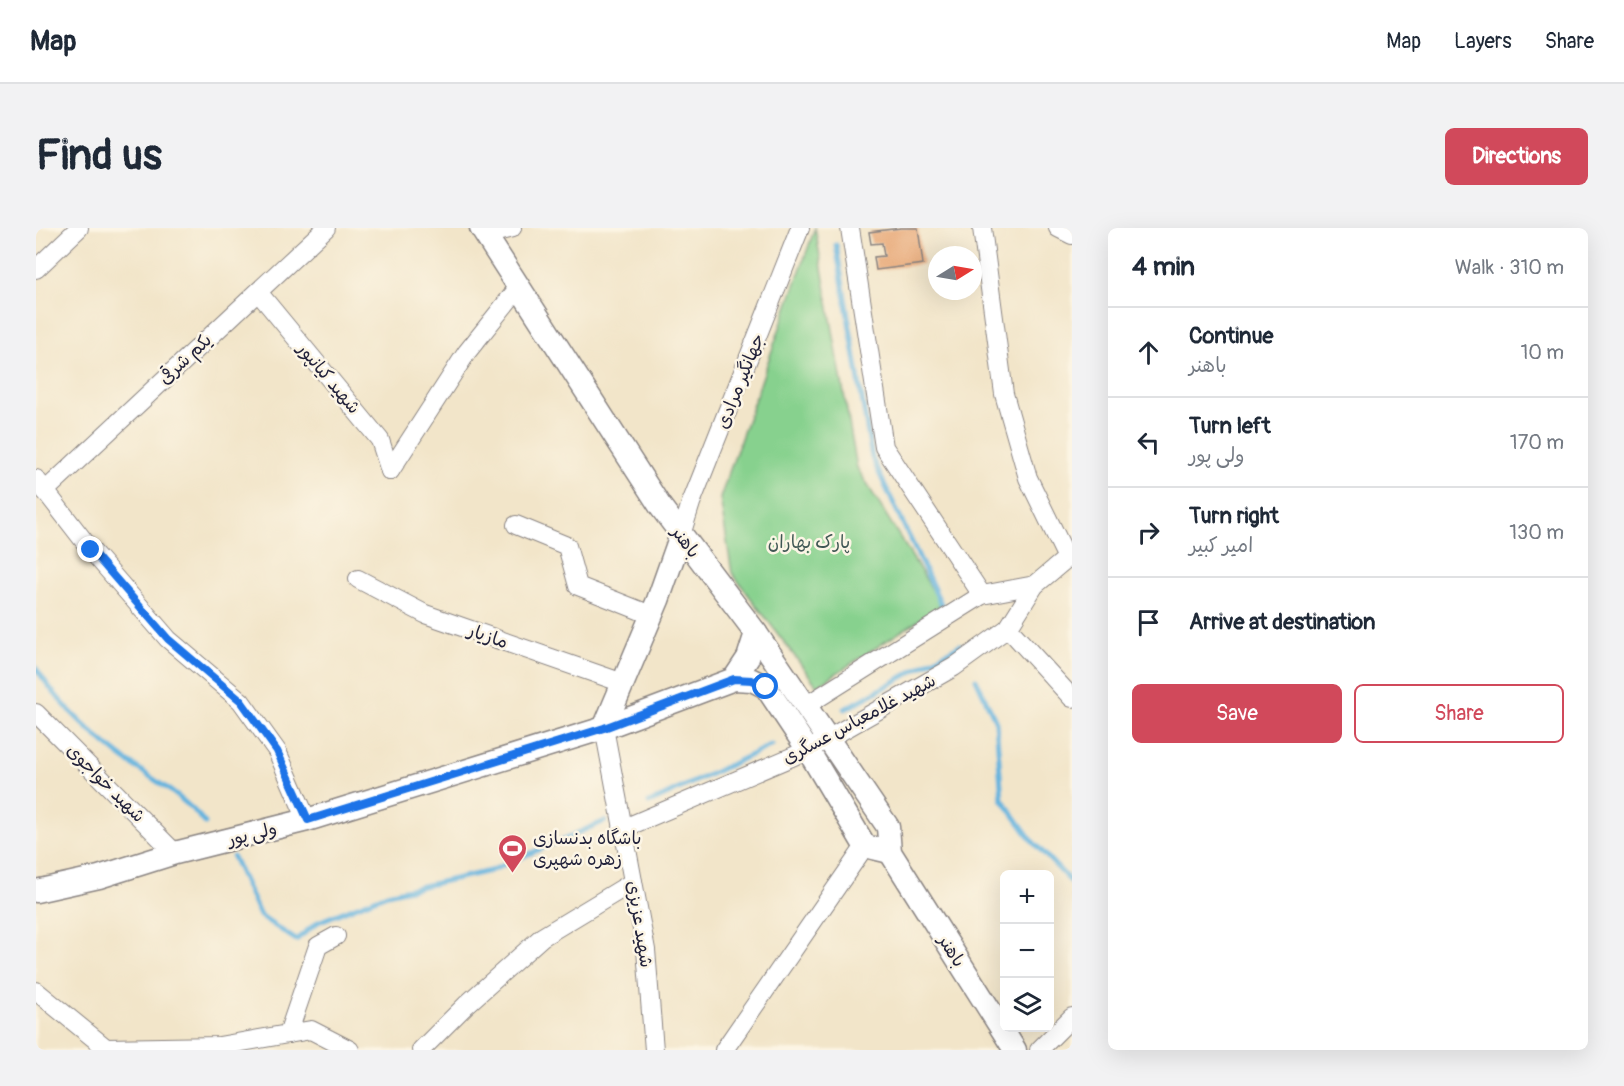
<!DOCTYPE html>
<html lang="en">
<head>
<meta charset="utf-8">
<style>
	:root { --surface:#fff; --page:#f2f2f3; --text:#1f2937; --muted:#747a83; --line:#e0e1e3; --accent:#d1495b }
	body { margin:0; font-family:Pangolin,"Playpen Sans Arabic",sans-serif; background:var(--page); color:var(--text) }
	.controls { position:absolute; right:18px; bottom:18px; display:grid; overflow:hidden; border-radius:9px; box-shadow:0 6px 24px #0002 }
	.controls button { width:54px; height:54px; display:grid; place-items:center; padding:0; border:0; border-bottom:2px solid var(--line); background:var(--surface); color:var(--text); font:30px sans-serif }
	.compass { position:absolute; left:892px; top:18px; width:54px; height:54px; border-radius:50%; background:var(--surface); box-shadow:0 6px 24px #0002; rotate:79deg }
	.stop { position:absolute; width:18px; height:18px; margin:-14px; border:4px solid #1a73e8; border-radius:50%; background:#fff }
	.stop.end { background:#1a73e8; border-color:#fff; box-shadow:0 2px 6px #0008 }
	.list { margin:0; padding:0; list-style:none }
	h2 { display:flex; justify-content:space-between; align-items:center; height:78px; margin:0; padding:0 24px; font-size:26px }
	h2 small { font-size:20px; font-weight:400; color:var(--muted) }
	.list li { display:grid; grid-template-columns:39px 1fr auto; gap:18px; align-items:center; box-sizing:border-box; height:90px; padding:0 24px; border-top:2px solid var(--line) }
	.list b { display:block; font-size:22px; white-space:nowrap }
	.list p { margin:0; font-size:20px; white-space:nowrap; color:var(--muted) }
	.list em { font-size:20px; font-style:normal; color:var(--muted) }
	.actions { display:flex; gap:12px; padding:18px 24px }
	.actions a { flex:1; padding:14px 0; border:2px solid var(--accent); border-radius:9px; text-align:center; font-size:21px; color:var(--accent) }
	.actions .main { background:var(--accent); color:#fff }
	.icon { flex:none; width:33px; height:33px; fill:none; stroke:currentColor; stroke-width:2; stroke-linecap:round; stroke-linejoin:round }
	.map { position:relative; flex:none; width:1036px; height:822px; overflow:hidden; border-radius:9px }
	header { display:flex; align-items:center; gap:36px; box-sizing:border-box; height:84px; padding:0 30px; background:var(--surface); border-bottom:2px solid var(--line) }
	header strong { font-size:28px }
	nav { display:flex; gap:33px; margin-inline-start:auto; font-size:21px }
	.intro { display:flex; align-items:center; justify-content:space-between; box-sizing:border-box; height:144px; padding:0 36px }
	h1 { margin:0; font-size:42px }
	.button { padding:15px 27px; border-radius:9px; background:var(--accent); color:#fff; font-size:21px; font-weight:700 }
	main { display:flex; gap:36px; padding:0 36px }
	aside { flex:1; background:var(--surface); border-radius:9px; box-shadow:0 6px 24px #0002 }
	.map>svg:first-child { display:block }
	.green { fill:#87d18e; stroke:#547a64; stroke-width:1.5 }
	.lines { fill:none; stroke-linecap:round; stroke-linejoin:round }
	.stream { stroke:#63b3de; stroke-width:5 }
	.building { fill:#e8a978 }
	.minor-casing { stroke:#8a8482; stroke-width:20 }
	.major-casing { stroke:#8a8482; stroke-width:25 }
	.minor { stroke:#fff; stroke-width:18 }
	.major { stroke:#fff; stroke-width:22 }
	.route { stroke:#1a73e8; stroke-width:8 }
	.labels { text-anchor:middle; stroke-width:5; stroke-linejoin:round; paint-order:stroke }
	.street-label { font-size:18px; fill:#22223b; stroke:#fcf5e5 }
	.park-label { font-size:18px; fill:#405754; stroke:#fcf5e5 }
	.poi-label { font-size:18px; fill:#22223b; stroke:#fcf5e5; text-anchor:start }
</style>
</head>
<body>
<header>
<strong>Map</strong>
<nav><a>Map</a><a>Layers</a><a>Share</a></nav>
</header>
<div class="intro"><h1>Find us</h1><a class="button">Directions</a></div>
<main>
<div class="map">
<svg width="1036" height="822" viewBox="0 0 1036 822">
	<rect width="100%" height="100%" fill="#fcf5e5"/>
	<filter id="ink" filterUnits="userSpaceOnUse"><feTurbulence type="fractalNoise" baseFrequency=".0167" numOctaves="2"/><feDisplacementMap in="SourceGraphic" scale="12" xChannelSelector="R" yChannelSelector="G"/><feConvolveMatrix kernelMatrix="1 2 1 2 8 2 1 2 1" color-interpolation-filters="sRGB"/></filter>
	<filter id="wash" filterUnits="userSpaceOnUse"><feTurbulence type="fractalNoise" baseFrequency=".008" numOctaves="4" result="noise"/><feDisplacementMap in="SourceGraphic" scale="24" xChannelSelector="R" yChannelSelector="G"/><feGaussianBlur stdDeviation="1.35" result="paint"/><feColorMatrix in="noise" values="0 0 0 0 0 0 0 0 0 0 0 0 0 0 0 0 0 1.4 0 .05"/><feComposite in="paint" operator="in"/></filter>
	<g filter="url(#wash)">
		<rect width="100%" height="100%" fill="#f2e5c9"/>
		<polygon class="green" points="779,0 821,240 906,377 781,458 696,345 684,270"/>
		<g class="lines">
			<g class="stream">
				<polyline points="800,17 836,230 907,380"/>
				<path d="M0 440C21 473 51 502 83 527 112 549 146 566 169 595"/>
				<polyline points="940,451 960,494 966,571 997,614 1036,655"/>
				<polyline points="809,481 924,417"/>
				<polyline points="613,575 736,517"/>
				<polyline points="197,629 224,688 260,712 282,694 351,666 454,643 569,593"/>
			</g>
		</g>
		<g id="blocks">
			<polygon class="building" points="865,0 882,0 887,36 840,42 838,29 848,28 846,15 835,16 833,4"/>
		</g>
	</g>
	<g filter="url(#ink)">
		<use href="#blocks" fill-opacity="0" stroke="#8a8482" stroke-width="1.5"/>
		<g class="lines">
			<defs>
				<g id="minor">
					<polyline points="814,0 848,219 946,367"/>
					<polyline points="946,0 968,166 992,250 1031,330"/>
					<polyline points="1022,0 1036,7"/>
					<polyline points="449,7 476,0"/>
					<polyline points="0,41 43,0"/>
					<polyline points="222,64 344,212 354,243"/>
					<polyline points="354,243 431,124 483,59"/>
					<polyline points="0,251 55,322 132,411 205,473 241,523 271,592"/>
					<polyline points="9,263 290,0"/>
					<polyline points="480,297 531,318 542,358 615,387"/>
					<polyline points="645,307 655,275 764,0"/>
					<polyline points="322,351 389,386 587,455"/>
					<polyline points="972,400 1036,470"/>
					<polyline points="771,477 946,367 999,357"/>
					<polyline points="0,485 139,625"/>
					<polyline points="568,500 610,722 618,822"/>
					<polyline points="586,601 772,522 918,439 972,400 999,357 1036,326"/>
					<polyline points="0,763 70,820 183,818 275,802 314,822"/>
					<polyline points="252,806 282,718 300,708"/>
					<polyline points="385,822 430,777 506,709 597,654"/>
					<polyline points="688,822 829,618"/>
					<polyline points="1003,822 1036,789"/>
				</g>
				<g id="major">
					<polyline points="445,0 624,278 720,405 852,599 854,624 979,822"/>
					<polyline points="698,451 716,452 730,459 772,522 829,618 854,624"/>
					<polyline points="568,500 622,372 645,307"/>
					<polyline points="0,663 63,649 139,625 271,592 568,500 698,451 712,430 720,405"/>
				</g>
			</defs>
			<use href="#minor" class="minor-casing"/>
			<use href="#major" class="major-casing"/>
			<use href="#minor" class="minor"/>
			<use href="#major" class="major"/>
		</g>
	</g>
	<g class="lines" filter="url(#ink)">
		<polyline class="route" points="55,322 132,411 205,473 241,523 272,592 568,500 698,451 716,452 730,459"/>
	</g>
	<defs>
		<symbol id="stadium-pin" viewBox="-11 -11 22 30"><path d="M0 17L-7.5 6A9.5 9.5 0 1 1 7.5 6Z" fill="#d1495b" stroke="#fcf5e5"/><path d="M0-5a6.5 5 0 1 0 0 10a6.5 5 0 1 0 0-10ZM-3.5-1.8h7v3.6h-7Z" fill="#fff"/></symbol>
	</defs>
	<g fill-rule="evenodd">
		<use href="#stadium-pin" x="460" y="604" width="33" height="45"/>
	</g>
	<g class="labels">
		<g class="street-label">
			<text transform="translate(149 131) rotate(-43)" y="6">یکم شرقی</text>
			<text transform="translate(293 150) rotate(50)" y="6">شهید کیانپور</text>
			<text transform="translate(704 153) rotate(-68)" y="6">جهانگیر مرادی</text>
			<text transform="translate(650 314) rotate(53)" y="6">باهنر</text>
			<text transform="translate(452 408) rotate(19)" y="6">مازیار</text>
			<text transform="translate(823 491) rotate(-28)" y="6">شهید غلامعباس عسگری</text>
			<text transform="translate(70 555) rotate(45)" y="6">شهید خواجوی</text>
			<text transform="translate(216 606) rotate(-14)" y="6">ولی پور</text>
			<text transform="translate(604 696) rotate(81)" y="6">شهید عزیزی</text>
			<text transform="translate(916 723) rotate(58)" y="6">باهنر</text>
		</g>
		<g class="park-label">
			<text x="773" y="320">پارک بهاران</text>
		</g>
		<g class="poi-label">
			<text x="497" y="616">باشگاه بدنسازی<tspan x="497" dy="21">زهره شهپری</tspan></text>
		</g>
	</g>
</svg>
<div class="controls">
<button>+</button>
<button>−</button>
<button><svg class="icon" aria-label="layers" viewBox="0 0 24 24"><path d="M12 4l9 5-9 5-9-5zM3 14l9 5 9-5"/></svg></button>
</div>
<svg class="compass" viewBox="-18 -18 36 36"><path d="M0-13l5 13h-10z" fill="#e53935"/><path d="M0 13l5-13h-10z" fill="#747a83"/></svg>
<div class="stop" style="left:730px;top:459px"></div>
<div class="stop end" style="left:55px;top:322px"></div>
</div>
<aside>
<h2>4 min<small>Walk · 310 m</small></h2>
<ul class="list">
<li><svg class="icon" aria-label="ahead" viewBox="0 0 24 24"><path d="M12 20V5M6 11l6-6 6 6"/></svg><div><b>Continue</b><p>باهنر</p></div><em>10 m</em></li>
<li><svg class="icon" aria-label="left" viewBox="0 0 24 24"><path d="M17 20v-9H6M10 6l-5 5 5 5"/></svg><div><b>Turn left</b><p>ولی پور</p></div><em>170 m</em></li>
<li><svg class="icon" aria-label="right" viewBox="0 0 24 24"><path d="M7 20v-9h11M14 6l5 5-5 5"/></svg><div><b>Turn right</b><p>امیر کبیر</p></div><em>130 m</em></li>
<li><svg class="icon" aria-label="arrive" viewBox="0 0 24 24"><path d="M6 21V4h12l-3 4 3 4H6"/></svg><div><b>Arrive at destination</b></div></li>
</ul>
<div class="actions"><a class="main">Save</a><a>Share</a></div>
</aside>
</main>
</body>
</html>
